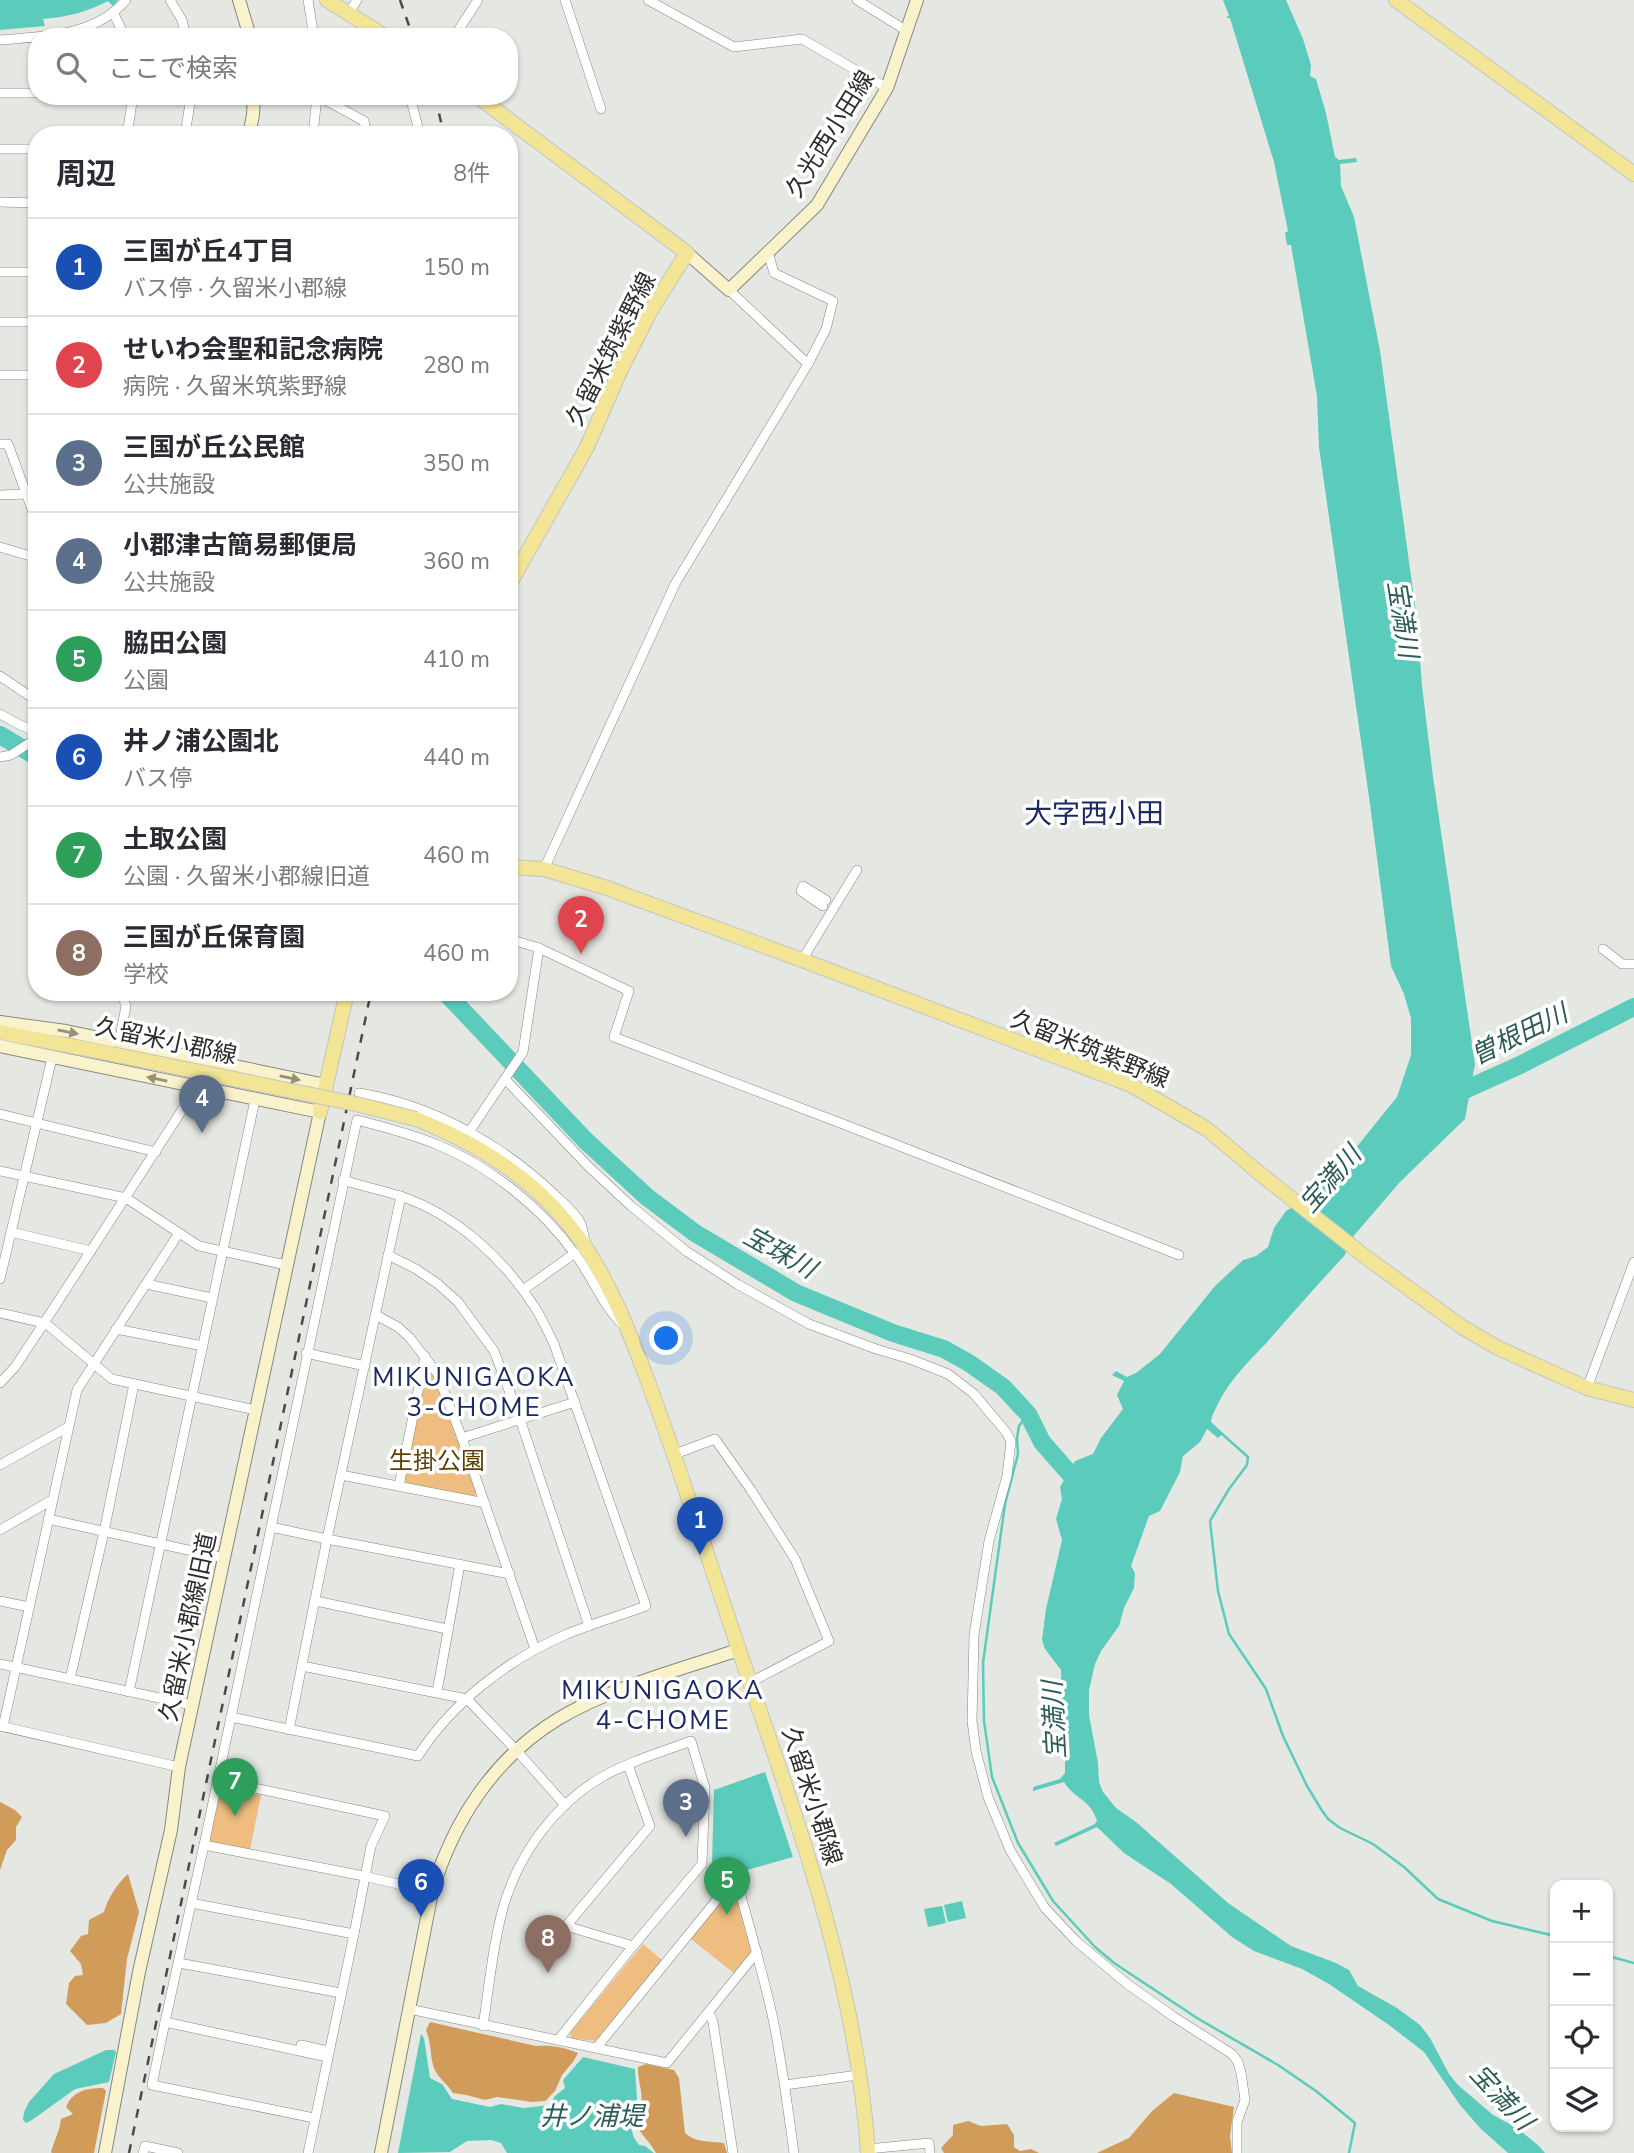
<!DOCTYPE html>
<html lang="ja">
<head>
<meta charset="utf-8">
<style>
	:root { --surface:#fff; --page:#f2f2f3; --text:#2b2b33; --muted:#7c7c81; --line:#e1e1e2; --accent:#4f75e9 }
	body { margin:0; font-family:"Nunito Sans","Noto Sans JP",sans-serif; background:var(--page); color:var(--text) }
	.controls { position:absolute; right:21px; bottom:21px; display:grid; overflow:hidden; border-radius:14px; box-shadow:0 2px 5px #0004 }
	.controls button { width:63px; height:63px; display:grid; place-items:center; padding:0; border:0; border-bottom:2px solid var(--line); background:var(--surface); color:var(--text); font:35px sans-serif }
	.you { position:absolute; left:667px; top:1339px; width:24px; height:24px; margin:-18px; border:5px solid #fff; border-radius:50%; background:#1a73e8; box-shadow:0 0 0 10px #1a73e833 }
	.badge { display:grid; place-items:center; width:46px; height:46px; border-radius:50%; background:var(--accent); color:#fff; font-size:23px; font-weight:700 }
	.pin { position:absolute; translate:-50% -58px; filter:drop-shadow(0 2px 4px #0008) }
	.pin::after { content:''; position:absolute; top:37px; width:24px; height:21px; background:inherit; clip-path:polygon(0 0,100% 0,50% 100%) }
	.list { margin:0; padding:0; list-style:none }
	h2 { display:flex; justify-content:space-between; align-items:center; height:91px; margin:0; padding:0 28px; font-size:30px }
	h2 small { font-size:23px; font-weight:400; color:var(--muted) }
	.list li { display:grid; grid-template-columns:46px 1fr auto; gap:21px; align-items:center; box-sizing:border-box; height:98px; padding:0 28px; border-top:2px solid var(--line) }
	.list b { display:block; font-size:26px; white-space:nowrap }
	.list p { margin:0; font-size:23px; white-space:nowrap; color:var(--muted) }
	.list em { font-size:23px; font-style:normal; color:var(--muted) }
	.icon { flex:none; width:38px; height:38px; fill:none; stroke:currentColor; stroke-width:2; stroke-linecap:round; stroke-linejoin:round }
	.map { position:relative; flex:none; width:1634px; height:2153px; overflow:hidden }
	.search { position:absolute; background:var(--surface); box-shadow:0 2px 5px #0004; left:28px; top:28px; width:490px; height:77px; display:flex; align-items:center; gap:18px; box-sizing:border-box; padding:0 24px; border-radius:28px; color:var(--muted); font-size:26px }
	.panel { position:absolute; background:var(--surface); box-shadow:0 2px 5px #0004; left:28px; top:126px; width:490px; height:875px; border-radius:28px }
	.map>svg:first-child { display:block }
	.green { fill:#efbd80 }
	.forest { fill:#d19c59 }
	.water { fill:#5bcbbc }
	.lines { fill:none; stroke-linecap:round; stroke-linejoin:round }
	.stream { stroke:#5bcbbc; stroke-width:2.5 }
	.river { stroke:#5bcbbc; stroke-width:18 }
	.street-casing { stroke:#858783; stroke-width:10 }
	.secondary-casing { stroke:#858783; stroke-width:14 }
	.primary-casing { stroke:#c4c4c4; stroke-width:16 }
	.street { stroke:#fff; stroke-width:9 }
	.secondary { stroke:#f9f2ca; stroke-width:12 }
	.primary { stroke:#f2e595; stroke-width:14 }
	.rail { stroke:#4a4b49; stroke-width:2.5; stroke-dasharray:9 9; stroke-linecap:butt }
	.primary-bridge-casing { stroke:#c4c4c4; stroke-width:16; stroke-linecap:butt }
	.primary-bridge { stroke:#f2e595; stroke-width:14 }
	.oneway { fill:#93907b }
	.labels { text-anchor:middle; stroke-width:7; stroke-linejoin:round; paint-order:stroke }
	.street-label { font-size:24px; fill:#2d2e2c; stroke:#fff }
	.park-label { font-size:24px; fill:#613e06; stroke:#fff }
	.water-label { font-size:26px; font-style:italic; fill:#2d5d56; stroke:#fff }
	.neighbourhood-label { font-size:26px; letter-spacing:2px; fill:#1a2b62; stroke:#fff }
	.quarter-label { font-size:28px; fill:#1a2b62; stroke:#fff }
</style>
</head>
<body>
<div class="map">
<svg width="1634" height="2153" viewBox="0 0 1634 2153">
	<rect width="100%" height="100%" fill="#e5e7e2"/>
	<g class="green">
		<polygon points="432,1370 477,1493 474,1497 407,1483 404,1479 426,1371"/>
		<polygon points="224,1787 261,1795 250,1850 212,1843 208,1838 219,1789"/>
		<polygon points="730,1891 736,1892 752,1949 752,1955 735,1974 691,1939"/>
		<polygon points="643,1944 662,1960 596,2041 571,2038 570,2033"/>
	</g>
	<g class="forest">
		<polygon points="0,1802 15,1810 22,1817 16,1827 16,1840 7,1850 0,1870"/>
		<path d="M128 1874 139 1912 127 1959 121 2014 106 2023 87 2025 66 2004 69 1983 75 1976 83 1975 81 1964 70 1951 81 1936 88 1934 89 1920 104 1912C107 1900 118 1882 128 1874Z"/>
		<path d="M430 2022 536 2046C552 2045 563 2047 578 2053L573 2062 562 2075 555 2091 545 2101 532 2102 497 2097 485 2100 466 2095 453 2093C447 2083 436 2077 433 2065 430 2053 431 2042 426 2030Z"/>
		<path d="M646 2064 674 2070 679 2078 685 2133C696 2143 710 2141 724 2143L727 2153H656C647 2136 639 2137 634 2115 649 2100 637 2086 638 2067Z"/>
		<path d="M103 2088 106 2091 94 2153H52L51 2152C54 2140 60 2131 61 2119L73 2114 66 2107C73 2091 86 2088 103 2088Z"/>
		<polygon points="1174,2093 1234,2107 1230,2136 1232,2153 1097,2153 1129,2138 1152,2111"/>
		<polygon points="968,2121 981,2126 1007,2124 1014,2135 1014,2147 1020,2151 1031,2149 1039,2153 944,2153 941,2148 953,2135 953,2125"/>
	</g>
	<g class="water">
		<path d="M0 0H118L113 6 108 1C87 12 67 17 43 19L45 26 0 30Z"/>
		<path d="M1223 0H1286L1303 39 1311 65 1310 76 1316 79 1326 113 1335 157 1339 160 1356 158 1357 162 1340 164 1341 186 1354 217 1380 351 1417 620 1422 686 1433 777 1475 1064 1465 1119 1400 1182 1351 1239 1345 1255C1319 1283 1294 1311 1269 1340 1244 1367 1227 1381 1212 1417L1211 1422 1223 1433 1218 1438 1207 1429 1200 1442 1183 1456 1180 1472 1160 1511 1149 1516 1131 1566 1135 1573 1134 1588 1124 1608 1119 1626 1101 1651 1095 1664 1089 1690V1715L1098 1763 1099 1782 1103 1792 1116 1808 1136 1822 1228 1903 1291 1946 1336 1963 1349 1970 1358 1986 1397 2008 1420 2025 1430 2038 1449 2074 1458 2085 1493 2115 1517 2128 1539 2146 1545 2153H1508L1480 2128 1460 2105 1424 2052 1389 2025 1329 1984 1302 1969 1254 1951 1232 1937 1171 1884 1124 1853 1097 1827 1056 1846 1054 1843 1095 1824 1097 1821C1090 1798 1075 1800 1064 1782L1033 1791V1787L1060 1779 1065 1773V1746L1068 1730 1062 1711 1061 1670 1045 1649 1042 1640 1046 1609 1062 1540 1056 1519 1062 1499 1060 1487 1075 1461 1093 1454 1101 1438 1123 1409 1117 1395 1124 1381 1112 1375 1116 1371 1127 1377 1136 1373 1160 1354 1215 1286 1243 1260 1256 1256 1268 1247 1274 1228 1286 1211 1303 1201 1313 1183 1355 1149 1397 1097 1411 1055V1018L1404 994 1391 966 1370 804 1319 447 1317 396 1291 245H1287L1285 233 1288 231 1274 162 1230 18H1226L1229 15Z"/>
		<polygon points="765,1772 793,1857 729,1875 712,1862 714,1790"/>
		<polygon points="962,1901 966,1918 948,1922 944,1905"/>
		<polygon points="942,1906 946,1923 928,1927 924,1909"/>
		<polygon points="421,2034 424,2038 430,2078 442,2084 452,2099 490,2107 501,2104 524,2108 550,2105 555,2096 565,2088 563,2080 583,2057 635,2069 637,2100 629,2112 631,2128 634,2138 639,2145 645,2146 654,2153 507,2153 501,2143 491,2140 467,2141 450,2152 398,2153"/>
		<polygon points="106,2050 114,2050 116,2052 109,2082 75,2089 32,2120 26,2123 23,2120 24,2112 29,2102 54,2074"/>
	</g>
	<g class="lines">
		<g class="stream">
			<polyline points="1028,1414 1019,1426 1017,1438 1018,1454 1005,1504 983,1663 984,1721 992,1777 1018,1843 1053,1901 1095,1947 1114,1963 1197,2018 1278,2065 1316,2091 1355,2123 1349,2153"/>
			<polyline points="1221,1433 1248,1457 1247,1465 1229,1489 1210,1521 1218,1591 1229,1634 1266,1689 1283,1736 1307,1786 1321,1809 1328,1819 1340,1828 1373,1844 1404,1867 1438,1899 1492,1921 1555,1936"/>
			<polyline points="1608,1956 1634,1963"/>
		</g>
		<g class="river">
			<polyline points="0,735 37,757"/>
			<polyline points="445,992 586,1141 647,1197 695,1233 796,1293 893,1333 944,1349 969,1363 1003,1387 1028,1414 1042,1442 1078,1483 1086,1488"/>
			<polyline points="1449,1097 1520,1065 1634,1007"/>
		</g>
		<defs>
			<g id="street">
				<polyline points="170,0 182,20 186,37"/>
				<polyline points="308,0 314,37"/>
				<polyline points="565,0 601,109"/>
				<polyline points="648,0 734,47 802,39 887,88"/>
				<polyline points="857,0 907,31"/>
				<polyline points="113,12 125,37"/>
				<polyline points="349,13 357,0"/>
				<polyline points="454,37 478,0"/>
				<path d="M0 40C44 36 94 37 126 0"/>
				<polyline points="0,93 37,93"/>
				<polyline points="318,96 364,121 367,135"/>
				<polyline points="410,96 420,135"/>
				<polyline points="127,135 133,96"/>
				<polyline points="185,135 191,96"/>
				<polyline points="313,135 317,96"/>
				<polyline points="0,149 37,149"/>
				<polyline points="0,202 37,203"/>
				<polyline points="0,272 37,272"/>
				<polyline points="729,290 808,364"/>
				<polyline points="0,322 37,322"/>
				<polyline points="0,375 37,375"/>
				<polyline points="0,444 8,444 37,523"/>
				<polyline points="0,495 26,494"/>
				<polyline points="0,547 37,558"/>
				<polyline points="0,676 37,701"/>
				<polyline points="0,714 18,724 37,732"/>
				<polyline points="0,757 11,755 37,738"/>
				<polyline points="544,869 675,584 808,364 826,329 833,301 774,273 768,252"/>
				<polyline points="823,906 801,891 803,886 826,900"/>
				<polyline points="509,939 539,948 629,991 614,1037 843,1124 1179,1255"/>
				<polyline points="1603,949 1622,964 1634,964"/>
				<polyline points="802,960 857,870"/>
				<polyline points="119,1042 126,1006 123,997 125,992"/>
				<polyline points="505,1079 589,1167 631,1206 686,1251 737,1284 809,1324 876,1349 910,1359 948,1374 974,1394 1006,1432 1011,1441 1007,1476 989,1541 974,1635 972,1721 976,1751 988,1797 1010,1850 1045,1908 1076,1941 1126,1983 1174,2017 1232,2054 1238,2062 1241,2073 1245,2100 1237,2122 1237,2153"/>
				<path d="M359 1093C432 1105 500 1143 554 1194 562 1202 575 1212 580 1222 583 1227 584 1237 585 1243"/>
				<polyline points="0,1114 156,1152"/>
				<polyline points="469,1132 523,1052 539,948"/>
				<polyline points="0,1171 126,1198 199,1246 286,1265"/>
				<polyline points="11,1232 91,1251"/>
				<polyline points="388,1255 416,1269 438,1284 458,1302 494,1351 520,1419 589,1626"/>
				<polyline points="0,1279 52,1058"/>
				<polyline points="146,1284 212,1298"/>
				<polyline points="523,1290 575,1253"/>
				<polyline points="0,1313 44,1323 50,1327 112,1379 256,1410"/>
				<polyline points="376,1315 398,1327 410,1338 437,1373 462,1438 535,1649"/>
				<polyline points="116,1329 203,1346"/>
				<polyline points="306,1353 365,1366"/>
				<polyline points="0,1383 15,1367 44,1323 197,1087 200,1068"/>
				<polyline points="1587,1388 1634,1262"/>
				<polyline points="462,1438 575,1402"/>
				<polyline points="675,1454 715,1439 751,1490 795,1559 829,1641 751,1682"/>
				<polyline points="0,1465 68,1427"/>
				<polyline points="341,1475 485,1503"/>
				<polyline points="399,1486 425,1356"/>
				<polyline points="48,1519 224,1558"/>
				<polyline points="271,1527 327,1539 510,1574"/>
				<polyline points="0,1530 52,1500"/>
				<polyline points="0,1601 29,1607"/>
				<polyline points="316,1601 447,1629"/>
				<polyline points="0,1664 192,1705"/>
				<polyline points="302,1666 467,1699 517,1751 565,1805"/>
				<polyline points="70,1679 104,1532 134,1384"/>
				<polyline points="129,1692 255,1100"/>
				<polyline points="437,1692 460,1564"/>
				<path d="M231 1717 418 1756C452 1703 507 1660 565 1635 591 1624 619 1616 646 1606L554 1344C548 1332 542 1318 534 1306 503 1258 455 1214 400 1196 381 1190 362 1186 343 1180"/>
				<polyline points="0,1726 179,1767"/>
				<polyline points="3,1727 77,1390 179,1233"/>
				<polyline points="289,1730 327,1539 401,1196"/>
				<polyline points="628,1765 650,1826 566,1926 633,1946"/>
				<polyline points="217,1780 385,1816 371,1846 354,1934"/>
				<polyline points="204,1845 364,1876 432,1892"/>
				<polyline points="191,1903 354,1934 308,2153"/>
				<polyline points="179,1963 341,1993"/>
				<polyline points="409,2009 667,2063 757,1952"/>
				<polyline points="709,2012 713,2022 733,2153"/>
				<polyline points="165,2022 152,2085 314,2118"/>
				<path d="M483 2026C489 1988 493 1942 504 1905 519 1854 555 1804 602 1777 630 1761 662 1752 691 1741L705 1788 702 1864 633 1946 558 2040"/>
				<polyline points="301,2045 328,2051"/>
				<path d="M597 2047 728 1886 737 1882C750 1928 763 1973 773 2019 782 2063 788 2108 794 2153"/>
				<path d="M327 2057 165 2022 204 1845 357 1120C384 1127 412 1134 438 1145 491 1167 542 1208 575 1254 592 1276 602 1305 623 1325"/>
				<polyline points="785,2085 858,2075"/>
				<polyline points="868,2149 929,2143 930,2153"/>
				<polyline points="143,2153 145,2146 178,2153"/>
			</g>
			<g id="secondary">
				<polyline points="239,0 250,37"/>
				<polyline points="249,135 253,115 254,96"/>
				<polyline points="687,253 729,290 817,205 887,88 917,0"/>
				<polyline points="0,1022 66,1031 326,1085"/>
				<polyline points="0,1046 320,1112 179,1767 171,1830 139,1972 105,2153"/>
				<path d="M381 2153 432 1892C453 1821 494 1758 558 1719 609 1688 682 1669 738 1650"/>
			</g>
			<g id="primary">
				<polyline points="327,0 386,37"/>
				<polyline points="1396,0 1634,174"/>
				<polyline points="477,96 687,253 651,310 621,369 587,447 509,585"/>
				<polyline points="509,867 544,869 607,888 802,960 1131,1085 1207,1129 1259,1173 1367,1258 1462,1327 1498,1348 1587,1388 1634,1400"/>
				<polyline points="0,1032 112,1054"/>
				<polyline points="320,1112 347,992"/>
				<path d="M416 1119C474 1142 530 1176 569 1225 606 1270 630 1333 650 1387 675 1455 697 1524 720 1593 780 1777 855 1958 868 2153"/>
			</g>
		</defs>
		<use href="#street" class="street-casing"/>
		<use href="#secondary" class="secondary-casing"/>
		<use href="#primary" class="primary-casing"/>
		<use href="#street" class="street"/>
		<use href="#secondary" class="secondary"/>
		<use href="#primary" class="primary"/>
		<g class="rail">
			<polyline points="400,0 413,37"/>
			<polyline points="435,96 444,135"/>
			<polyline points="129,2153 371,992"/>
		</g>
		<defs>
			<polyline id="primary-bridge" points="112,1054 356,1104 416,1119"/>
		</defs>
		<use href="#primary-bridge" class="primary-bridge-casing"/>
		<use href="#primary-bridge" class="primary-bridge"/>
	</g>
	<defs><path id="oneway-solid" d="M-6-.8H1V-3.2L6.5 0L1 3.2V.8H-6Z" transform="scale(1.75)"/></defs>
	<g class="oneway">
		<use href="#oneway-solid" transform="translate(68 1032) rotate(11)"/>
		<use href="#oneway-solid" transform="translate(290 1078) rotate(12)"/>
		<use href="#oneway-solid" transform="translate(157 1079) rotate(-168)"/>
	</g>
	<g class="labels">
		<g class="street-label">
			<text transform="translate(830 134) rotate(-58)" y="8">久光西小田線</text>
			<text transform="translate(611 349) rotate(-63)" y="8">久留米筑紫野線</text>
			<text transform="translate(166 1041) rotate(12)" y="8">久留米小郡線</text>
			<text transform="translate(1090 1049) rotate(22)" y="8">久留米筑紫野線</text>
			<text transform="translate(188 1627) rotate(-78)" y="8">久留米小郡線旧道</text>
			<text transform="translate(812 1796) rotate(72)" y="8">久留米小郡線</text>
		</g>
		<g class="park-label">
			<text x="437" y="1469">生掛公園</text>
		</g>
		<g class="water-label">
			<text transform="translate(1403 619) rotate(81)" y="9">宝満川</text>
			<text transform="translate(1519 1034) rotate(-26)" y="9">曽根田川</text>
			<text transform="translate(1330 1179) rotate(-49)" y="9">宝満川</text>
			<text transform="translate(780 1252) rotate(29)" y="9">宝珠川</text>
			<text transform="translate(1054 1720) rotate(-93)" y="9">宝満川</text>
			<text transform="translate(1502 2097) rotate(47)" y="9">宝満川</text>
			<text x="592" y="2125">井ノ浦堤</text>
		</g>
		<g class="neighbourhood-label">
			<text x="474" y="1386">MIKUNIGAOKA<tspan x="474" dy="30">3-CHOME</tspan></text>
			<text x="663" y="1699">MIKUNIGAOKA<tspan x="663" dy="30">4-CHOME</tspan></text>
		</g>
		<g class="quarter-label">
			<text x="1094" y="823">大字西小田</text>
		</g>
	</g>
</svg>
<div class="controls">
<button>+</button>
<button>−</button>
<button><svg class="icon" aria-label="locate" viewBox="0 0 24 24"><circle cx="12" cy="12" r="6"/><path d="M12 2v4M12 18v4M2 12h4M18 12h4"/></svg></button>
<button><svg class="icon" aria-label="layers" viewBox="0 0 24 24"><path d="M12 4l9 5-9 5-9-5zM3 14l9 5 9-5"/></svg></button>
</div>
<div class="you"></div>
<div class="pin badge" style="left:700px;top:1555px;background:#1a4fb4">1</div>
<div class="pin badge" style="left:581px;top:954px;background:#e0444e">2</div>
<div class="pin badge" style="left:686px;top:1837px;background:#5c6f8a">3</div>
<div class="pin badge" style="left:202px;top:1133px;background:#5c6f8a">4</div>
<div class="pin badge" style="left:727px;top:1915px;background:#2e9e5b">5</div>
<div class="pin badge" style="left:421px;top:1917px;background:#1a4fb4">6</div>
<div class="pin badge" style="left:235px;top:1816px;background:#2e9e5b">7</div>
<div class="pin badge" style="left:548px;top:1973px;background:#8d6e63">8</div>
<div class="search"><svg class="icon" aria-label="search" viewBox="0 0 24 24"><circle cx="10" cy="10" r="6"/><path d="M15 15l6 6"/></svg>ここで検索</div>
<section class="panel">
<h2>周辺<small>8件</small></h2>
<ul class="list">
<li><span class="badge" style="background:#1a4fb4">1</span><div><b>三国が丘4丁目</b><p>バス停 · 久留米小郡線</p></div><em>150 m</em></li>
<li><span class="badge" style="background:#e0444e">2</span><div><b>せいわ会聖和記念病院</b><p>病院 · 久留米筑紫野線</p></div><em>280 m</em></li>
<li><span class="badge" style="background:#5c6f8a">3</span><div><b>三国が丘公民館</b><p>公共施設</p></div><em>350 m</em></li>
<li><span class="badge" style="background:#5c6f8a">4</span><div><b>小郡津古簡易郵便局</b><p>公共施設</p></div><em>360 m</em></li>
<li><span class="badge" style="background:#2e9e5b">5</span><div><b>脇田公園</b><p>公園</p></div><em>410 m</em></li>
<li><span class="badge" style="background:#1a4fb4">6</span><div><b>井ノ浦公園北</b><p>バス停</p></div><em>440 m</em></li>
<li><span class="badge" style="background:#2e9e5b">7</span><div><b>土取公園</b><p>公園 · 久留米小郡線旧道</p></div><em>460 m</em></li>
<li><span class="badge" style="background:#8d6e63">8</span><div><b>三国が丘保育園</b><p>学校</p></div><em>460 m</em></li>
</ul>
</section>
</div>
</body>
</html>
